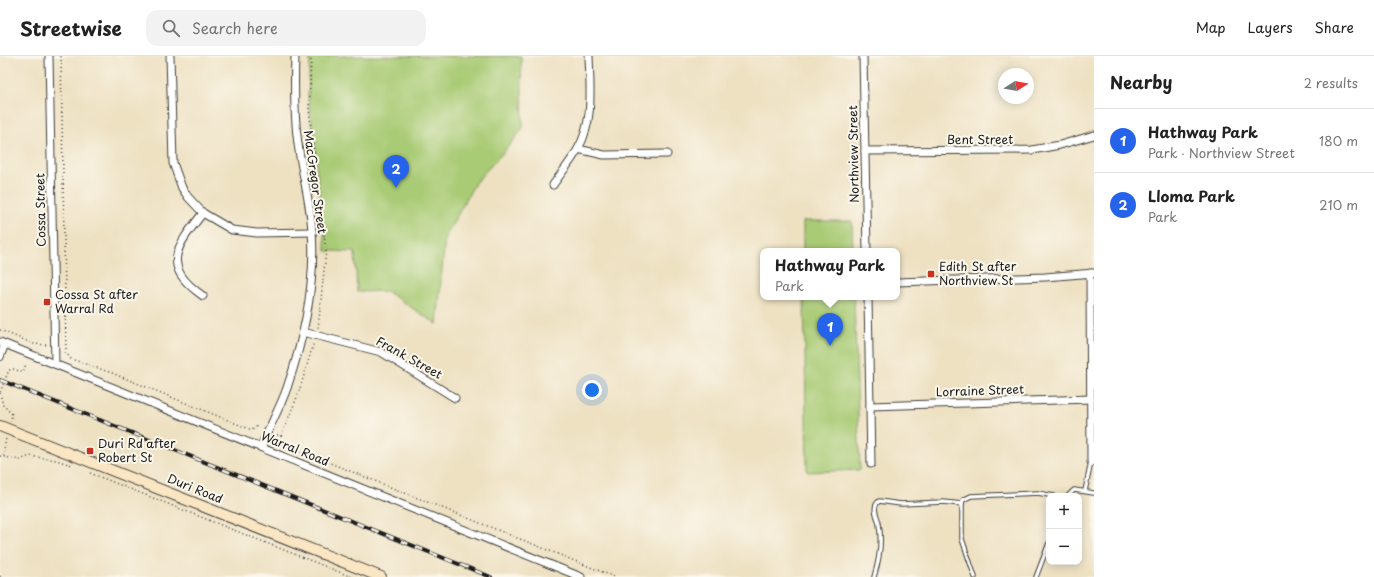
<!DOCTYPE html>
<html lang="en">
<head>
<meta charset="utf-8">
<style>
	:root { --surface:#fff; --page:#f2f2f2; --text:#222; --muted:#767676; --line:#e0e0e0; --accent:#2563eb }
	body { margin:0; font-family:"Playpen Sans",sans-serif; background:var(--page); color:var(--text) }
	.controls { position:absolute; right:12px; bottom:12px; display:grid; overflow:hidden; border-radius:8px; box-shadow:0 2px 10px #0003 }
	.controls button { width:36px; height:36px; display:grid; place-items:center; padding:0; border:0; border-bottom:1px solid var(--line); background:var(--surface); color:var(--text); font:20px sans-serif }
	.compass { position:absolute; left:998px; top:12px; width:36px; height:36px; border-radius:50%; background:var(--surface); box-shadow:0 2px 10px #0003; rotate:79deg }
	.you { position:absolute; left:592px; top:334px; width:14px; height:14px; margin:-10px; border:3px solid #fff; border-radius:50%; background:#1a73e8; box-shadow:0 0 0 6px #1a73e833 }
	.badge { display:grid; place-items:center; width:26px; height:26px; border-radius:50%; background:var(--accent); color:#fff; font-size:13px; font-weight:700 }
	.pin { position:absolute; translate:-50% -33px; filter:drop-shadow(0 1px 2px #0008) }
	.pin::after { content:''; position:absolute; top:21px; width:14px; height:12px; background:inherit; clip-path:polygon(0 0,100% 0,50% 100%) }
	.popup { position:absolute; left:760px; top:192px; width:140px; height:52px; box-sizing:border-box; display:grid; place-content:center; border-radius:8px; background:var(--surface); filter:drop-shadow(0 1px 3px #0005); font-size:13px; white-space:nowrap; color:var(--muted) }
	.popup b { font-size:15px; color:var(--text) }
	.popup::after { content:''; position:absolute; left:50%; top:100%; margin-left:-8px; border:8px solid transparent; border-top-color:var(--surface) }
	.list { margin:0; padding:0; list-style:none }
	h2 { display:flex; justify-content:space-between; align-items:center; height:52px; margin:0; padding:0 16px; font-size:17px }
	h2 small { font-size:13px; font-weight:400; color:var(--muted) }
	.list li { display:grid; grid-template-columns:26px 1fr auto; gap:12px; align-items:center; box-sizing:border-box; height:64px; padding:0 16px; border-top:1px solid var(--line) }
	.list b { display:block; font-size:15px; white-space:nowrap }
	.list p { margin:0; font-size:13px; white-space:nowrap; color:var(--muted) }
	.list em { font-size:13px; font-style:normal; color:var(--muted) }
	.icon { flex:none; width:22px; height:22px; fill:none; stroke:currentColor; stroke-width:2; stroke-linecap:round; stroke-linejoin:round }
	.map { position:relative; flex:none; width:1094px; height:521px; overflow:hidden }
	header { display:flex; align-items:center; gap:24px; box-sizing:border-box; height:56px; padding:0 20px; background:var(--surface); border-bottom:1px solid var(--line) }
	header strong { font-size:19px }
	nav { display:flex; gap:22px; margin-inline-start:auto; font-size:14px }
	.search { width:280px; height:36px; background:var(--page); display:flex; align-items:center; gap:10px; box-sizing:border-box; padding:0 14px; border-radius:12px; color:var(--muted); font-size:15px }
	main { display:flex }
	aside { flex:1; background:var(--surface) }
	.map>svg:first-child { display:block }
	.green { fill:#a9cb74; stroke:#627448 }
	.lines { fill:none; stroke-linecap:round; stroke-linejoin:round }
	.lane-casing { stroke:#3c3a35; stroke-width:5.5 }
	.street-casing { stroke:#3c3a35; stroke-width:9 }
	.secondary-casing { stroke:#3c3a35; stroke-width:12 }
	.path { stroke:#3c3a35; stroke-width:1.5; stroke-dasharray:1 3; stroke-linecap:butt }
	.lane { stroke:#fff; stroke-width:3.5 }
	.street { stroke:#fff; stroke-width:7 }
	.secondary { stroke:#fbe6c3; stroke-width:10 }
	.rail-casing { stroke:#1c1c1c; stroke-width:4 }
	.rail { stroke:#fbf7ec; stroke-width:2.5; stroke-dasharray:8; stroke-linecap:butt }
	.poi-dot { fill:#c8321e; stroke:#fbf7ec; stroke-width:1.5 }
	.labels { text-anchor:middle; stroke-width:4; stroke-linejoin:round; paint-order:stroke }
	.street-label { font-size:12px; fill:#1c1c1c; stroke:#fbf7ec }
	.poi-label { font-size:12px; fill:#1c1c1c; stroke:#fbf7ec; text-anchor:start }
</style>
</head>
<body>
<header>
<strong>Streetwise</strong>
<div class="search"><svg class="icon" aria-label="search" viewBox="0 0 24 24"><circle cx="10" cy="10" r="6"/><path d="M15 15l6 6"/></svg>Search here</div>
<nav><a>Map</a><a>Layers</a><a>Share</a></nav>
</header>
<main>
<div class="map">
<svg width="1094" height="521" viewBox="0 0 1094 521">
	<rect width="100%" height="100%" fill="#fbf7ec"/>
	<filter id="ink" filterUnits="userSpaceOnUse"><feTurbulence type="fractalNoise" baseFrequency=".025" numOctaves="2"/><feDisplacementMap in="SourceGraphic" scale="8" xChannelSelector="R" yChannelSelector="G"/><feConvolveMatrix kernelMatrix="1 2 1 2 8 2 1 2 1" color-interpolation-filters="sRGB"/></filter>
	<filter id="wash" filterUnits="userSpaceOnUse"><feTurbulence type="fractalNoise" baseFrequency=".012" numOctaves="4" result="noise"/><feDisplacementMap in="SourceGraphic" scale="16" xChannelSelector="R" yChannelSelector="G"/><feGaussianBlur stdDeviation="0.9" result="paint"/><feColorMatrix in="noise" values="0 0 0 0 0 0 0 0 0 0 0 0 0 0 0 0 0 1.4 0 .05"/><feComposite in="paint" operator="in"/></filter>
	<g filter="url(#wash)">
		<rect width="100%" height="100%" fill="#eee1c2"/>
		<g class="green">
			<polygon points="310,0 521,0 523,72 508,91 475,127 445,182 437,268 386,235 357,236 355,196 326,195 308,40"/>
			<polygon points="803,165 852,165 853,195 803,195"/>
			<polygon points="804,241 854,241 860,414 807,416"/>
		</g>
	</g>
	<g filter="url(#ink)">
		<g class="lines">
			<defs>
				<g id="lane">
					<polyline points="1085,435 1091,406"/>
					<polyline points="1068,440 1074,434 1094,437"/>
					<polyline points="962,448 963,444 971,440 1038,437 1054,440"/>
					<path d="M874 521C879 505 882 485 879 468 878 460 871 452 879 445L901 448 943 446 962 448V483L975 521"/>
					<polyline points="1036,521 1049,487"/>
				</g>
				<g id="street">
					<polyline points="49,0 55,308"/>
					<polyline points="170,0 173,107 182,132 188,141 203,157 232,174 257,177 312,176"/>
					<polyline points="863,0 867,195"/>
					<polyline points="578,93 604,99 667,98"/>
					<polyline points="865,95 1032,94 1060,89 1094,79"/>
					<path d="M553 129C561 117 571 106 578 93 594 65 590 31 589 0"/>
					<path d="M203 157C176 191 160 210 203 240"/>
					<polyline points="1090,217 1091,406"/>
					<polyline points="897,226 1045,221 1094,217"/>
					<polyline points="868,241 871,408"/>
					<polyline points="303,276 381,296 455,342"/>
					<polyline points="0,286 581,521"/>
					<polyline points="0,301 5,288"/>
					<polyline points="870,350 1091,343"/>
					<path d="M261 391C269 371 280 352 287 332 304 282 316 228 312 175 310 145 302 117 298 88 294 58 294 30 295 0"/>
				</g>
				<polyline id="secondary" points="0,370 381,521"/>
			</defs>
			<use href="#lane" class="lane-casing"/>
			<use href="#street" class="street-casing"/>
			<use href="#secondary" class="secondary-casing"/>
			<g class="path">
				<polyline points="61,0 66,297 71,303 112,317 252,374 256,371 259,372"/>
				<polyline points="311,0 309,53 326,195 318,273"/>
				<polyline points="0,274 34,288 47,289"/>
				<polyline points="0,336 9,314 13,313 23,316 26,308"/>
				<polyline points="0,337 3,349 12,358 11,365"/>
				<polyline points="277,379 281,380 282,387 295,393 615,521"/>
				<polyline points="281,380 298,339 314,286"/>
				<polyline points="0,400 20,404 30,400 56,404 72,409"/>
				<polyline points="3,400 6,382"/>
				<polyline points="90,417 352,521"/>
				<polyline points="0,520 1,521"/>
			</g>
			<use href="#lane" class="lane"/>
			<use href="#street" class="street"/>
			<use href="#secondary" class="secondary"/>
			<defs>
				<polyline id="rail" points="0,324 491,521"/>
			</defs>
			<use href="#rail" class="rail-casing"/>
			<use href="#rail" class="rail"/>
		</g>
	</g>
	<g class="poi-dot">
		<rect x="927" y="214" width="8" height="8" rx="2"/>
		<rect x="43" y="242" width="8" height="8" rx="2"/>
		<rect x="86" y="391" width="8" height="8" rx="2"/>
	</g>
	<g class="labels">
		<g class="street-label">
			<text x="980" y="88">Bent Street</text>
			<text transform="translate(854 98) rotate(-91)" y="4">Northview Street</text>
			<text transform="translate(315 126) rotate(82)" y="4">MacGregor Street</text>
			<text transform="translate(41 154) rotate(-91)" y="4">Cossa Street</text>
			<text transform="translate(409 302) rotate(29)" y="4">Frank Street</text>
			<text transform="translate(980 335) rotate(-2)" y="4">Lorraine Street</text>
			<text transform="translate(295 393) rotate(22)" y="4">Warral Road</text>
			<text transform="translate(195 433) rotate(22)" y="4">Duri Road</text>
		</g>
		<g class="poi-label">
			<text x="939" y="215">Edith St after<tspan x="939" dy="14">Northview St</tspan></text>
			<text x="55" y="243">Cossa St after<tspan x="55" dy="14">Warral Rd</tspan></text>
			<text x="98" y="392">Duri Rd after<tspan x="98" dy="14">Robert St</tspan></text>
		</g>
	</g>
</svg>
<div class="controls">
<button>+</button>
<button>−</button>
</div>
<svg class="compass" viewBox="-18 -18 36 36"><path d="M0-13l5 13h-10z" fill="#e53935"/><path d="M0 13l5-13h-10z" fill="#767676"/></svg>
<div class="you"></div>
<div class="pin badge" style="left:830px;top:290px">1</div>
<div class="popup"><b>Hathway Park</b>Park</div>
<div class="pin badge" style="left:396px;top:132px">2</div>
</div>
<aside>
<h2>Nearby<small>2 results</small></h2>
<ul class="list">
<li><span class="badge">1</span><div><b>Hathway Park</b><p>Park · Northview Street</p></div><em>180 m</em></li>
<li><span class="badge">2</span><div><b>Lloma Park</b><p>Park</p></div><em>210 m</em></li>
</ul>
</aside>
</main>
</body>
</html>
